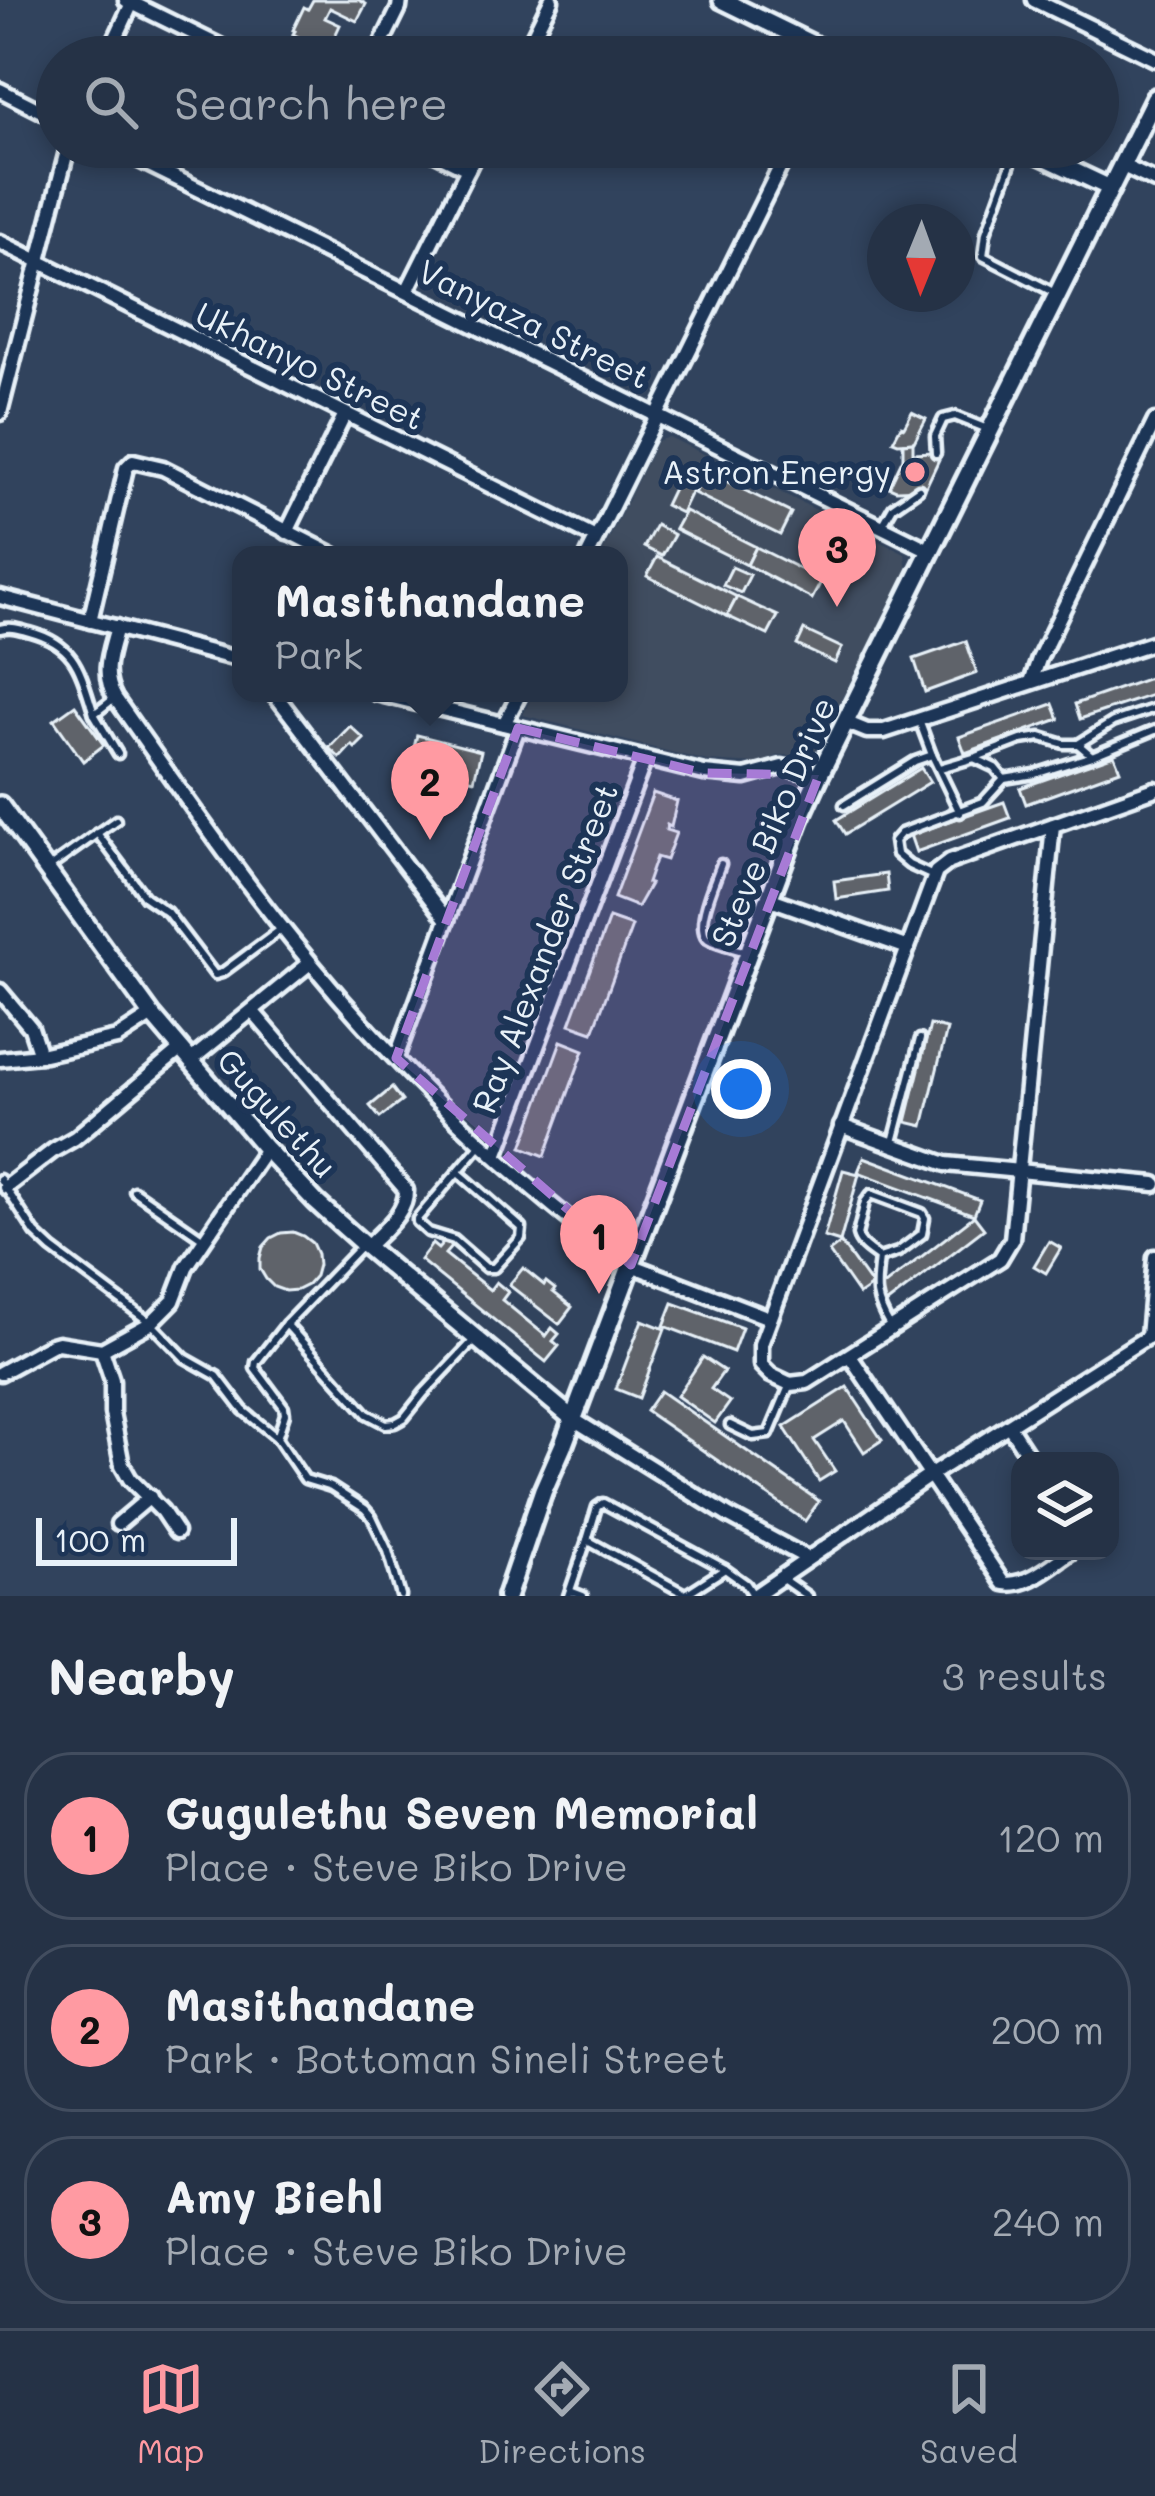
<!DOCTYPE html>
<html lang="en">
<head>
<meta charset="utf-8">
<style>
	:root { --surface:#253246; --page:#2d3a4d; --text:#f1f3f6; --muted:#a3aab3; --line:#424d5f; --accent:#ff9aa2 }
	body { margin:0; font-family:Mali,sans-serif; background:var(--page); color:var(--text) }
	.controls { position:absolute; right:36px; bottom:36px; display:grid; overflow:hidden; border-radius:24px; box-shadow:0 6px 18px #0003 }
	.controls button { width:108px; height:108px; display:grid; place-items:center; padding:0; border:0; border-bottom:3px solid var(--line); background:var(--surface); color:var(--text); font:60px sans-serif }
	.compass { position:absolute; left:867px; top:204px; width:108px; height:108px; border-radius:50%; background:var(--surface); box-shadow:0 6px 18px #0003; rotate:181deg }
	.scale { position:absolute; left:36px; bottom:30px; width:201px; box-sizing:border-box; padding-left:12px; border:6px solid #e8f1f8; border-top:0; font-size:33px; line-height:42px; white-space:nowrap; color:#e8f1f8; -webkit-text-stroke:9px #1d3557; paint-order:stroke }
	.you { position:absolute; left:741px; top:1089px; width:42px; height:42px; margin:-30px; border:9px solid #fff; border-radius:50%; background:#1a73e8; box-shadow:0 0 0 18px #1a73e833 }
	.badge { display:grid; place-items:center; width:78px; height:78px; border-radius:50%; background:var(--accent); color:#111; font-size:39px; font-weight:700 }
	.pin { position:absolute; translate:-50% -99px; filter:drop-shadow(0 3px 6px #0008) }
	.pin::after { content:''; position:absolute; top:63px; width:42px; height:36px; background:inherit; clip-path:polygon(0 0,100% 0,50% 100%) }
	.popup { position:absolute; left:232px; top:546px; width:396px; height:156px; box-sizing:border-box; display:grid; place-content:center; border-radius:24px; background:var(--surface); filter:drop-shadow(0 3px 9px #0005); font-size:39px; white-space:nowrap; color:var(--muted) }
	.popup b { font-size:45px; color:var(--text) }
	.popup::after { content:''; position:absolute; left:50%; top:100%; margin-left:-24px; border:24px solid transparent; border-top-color:var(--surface) }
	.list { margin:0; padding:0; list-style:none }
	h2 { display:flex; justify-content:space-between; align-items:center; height:156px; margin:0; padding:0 48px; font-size:51px }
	h2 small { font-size:39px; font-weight:400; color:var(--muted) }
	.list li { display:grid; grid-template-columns:78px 1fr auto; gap:36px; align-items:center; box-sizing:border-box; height:168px; margin:0 24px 24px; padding:0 24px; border:3px solid var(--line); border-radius:48px }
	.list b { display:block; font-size:45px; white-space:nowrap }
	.list p { margin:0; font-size:39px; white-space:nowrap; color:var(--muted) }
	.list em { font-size:39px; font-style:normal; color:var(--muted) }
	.icon { flex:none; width:66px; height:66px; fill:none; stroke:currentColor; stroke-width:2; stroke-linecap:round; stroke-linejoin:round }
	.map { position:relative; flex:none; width:1155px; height:1596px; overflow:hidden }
	.search { position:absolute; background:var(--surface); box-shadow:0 6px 18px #0003; left:36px; right:36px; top:36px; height:132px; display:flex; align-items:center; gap:30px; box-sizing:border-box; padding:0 42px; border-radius:66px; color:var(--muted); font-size:45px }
	.sheet { height:732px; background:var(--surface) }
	nav { display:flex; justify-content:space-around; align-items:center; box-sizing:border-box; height:168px; border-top:3px solid var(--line); background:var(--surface); font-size:33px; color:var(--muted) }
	nav a { display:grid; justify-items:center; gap:6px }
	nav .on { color:var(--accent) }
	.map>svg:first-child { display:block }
	.built { fill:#3f4d61 }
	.building { fill:#5f646a; stroke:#e8f1f8; stroke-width:3 }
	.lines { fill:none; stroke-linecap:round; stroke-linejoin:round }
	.service-casing { stroke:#e8f1f8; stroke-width:15 }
	.minor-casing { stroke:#e8f1f8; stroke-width:21 }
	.tertiary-casing { stroke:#e8f1f8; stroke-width:24 }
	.secondary-casing { stroke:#e8f1f8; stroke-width:26 }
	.service { stroke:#1d3557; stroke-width:6 }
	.minor { stroke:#1d3557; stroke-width:12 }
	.tertiary { stroke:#1d3557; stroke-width:15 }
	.secondary { stroke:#1d3557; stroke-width:16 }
	.marked { fill:#a77bd6; fill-opacity:0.2; stroke:#a77bd6; stroke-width:9; stroke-dasharray:24 15; stroke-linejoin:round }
	.poi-dot { fill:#ff9aa2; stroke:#1d3557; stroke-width:4.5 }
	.labels { text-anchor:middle; stroke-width:12; stroke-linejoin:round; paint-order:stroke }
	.street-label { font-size:33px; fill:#e8f1f8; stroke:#1d3557 }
	.poi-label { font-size:33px; fill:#e8f1f8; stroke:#1d3557; text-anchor:end }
</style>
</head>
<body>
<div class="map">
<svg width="1155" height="1596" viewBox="0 0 1155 1596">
	<rect width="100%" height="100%" fill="#31435d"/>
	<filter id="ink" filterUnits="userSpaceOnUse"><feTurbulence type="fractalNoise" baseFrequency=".00833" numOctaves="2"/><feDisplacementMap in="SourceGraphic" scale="24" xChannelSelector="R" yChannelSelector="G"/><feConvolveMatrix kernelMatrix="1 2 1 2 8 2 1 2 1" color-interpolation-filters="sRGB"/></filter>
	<g filter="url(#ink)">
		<polygon class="built" points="669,437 905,554 907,573 812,756 780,755 757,764 707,761 523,715 533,693 619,693 619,555 601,555 657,441"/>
		<g class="building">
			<polygon points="313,0 359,0 366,4 357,21 330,8 325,18 340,25 329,49 310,38 308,42 293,34 295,31 293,30 304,7 308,9"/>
			<polygon points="912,412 926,419 914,442 898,443 893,441 901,426 904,427"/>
			<polygon points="913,442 913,453 933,452 941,455 925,489 896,490 889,487 903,458 903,443"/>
			<polygon points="705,471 791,513 780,535 694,493"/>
			<polygon points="676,482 692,490 681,513 665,505"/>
			<polygon points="685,511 756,547 747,565 675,529"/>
			<polygon points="656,525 674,535 662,556 644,547"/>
			<polygon points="756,547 822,580 812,599 747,565"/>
			<polygon points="657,557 737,597 727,616 647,576"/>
			<polygon points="732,567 750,575 741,593 723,585"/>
			<polygon points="737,597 778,616 768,635 727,616"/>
			<polygon points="804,630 842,648 835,663 797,645"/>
			<polygon points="966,641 977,673 925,692 914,659"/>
			<polygon points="1155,676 1155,694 1080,719 1075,704"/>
			<polygon points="1053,704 1059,719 965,753 959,737"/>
			<polygon points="75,705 104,745 83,761 54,720"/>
			<polygon points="350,726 364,739 355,748 352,745 340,758 329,748"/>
			<polygon points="417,735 481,751 474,780 410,764"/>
			<polygon points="1114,755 1120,770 1026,804 1020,788"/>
			<polygon points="921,768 930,782 845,834 836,820"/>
			<polygon points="653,793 677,801 671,827 667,825 666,830 676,833 666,860 656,857 647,883 650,884 637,907 614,898"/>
			<polygon points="1004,802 1010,818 916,852 910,835"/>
			<polygon points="886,874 888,891 836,899 834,881"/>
			<polygon points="609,918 632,926 593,1032 570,1024"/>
			<polygon points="930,1025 947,1029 923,1126 906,1122"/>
			<polygon points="561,1041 584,1050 545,1156 522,1147"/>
			<polygon points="392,1088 402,1101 380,1118 370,1106"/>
			<polygon points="864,1157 980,1200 974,1215 858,1172"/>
			<polygon points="843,1170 859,1174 840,1242 824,1237"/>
			<polygon points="974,1216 984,1229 886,1304 877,1291"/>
			<polygon points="293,1232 303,1236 312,1243 317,1254 318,1265 315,1276 307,1285 297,1290 285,1291 274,1287 266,1279 260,1269 260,1258 263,1247 271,1238 281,1233"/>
			<polygon points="445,1241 451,1247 445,1254 490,1290 496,1282 508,1292 502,1300 546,1336 552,1328 559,1334 553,1341 559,1346 546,1362 420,1260 432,1244 438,1249"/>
			<polygon points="1049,1241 1061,1248 1046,1273 1034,1266"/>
			<polygon points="841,1243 872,1286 859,1295 829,1252"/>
			<polygon points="523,1268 544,1285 546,1282 555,1289 553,1292 572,1307 559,1324 509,1285"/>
			<polygon points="673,1303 742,1328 733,1352 664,1326"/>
			<polygon points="642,1320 665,1329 639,1398 616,1389"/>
			<polygon points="703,1357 724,1371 711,1389 730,1402 715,1423 677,1396"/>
			<polygon points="847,1387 882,1440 864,1452 844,1421 814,1440 835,1471 819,1481 784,1427"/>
			<polygon points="660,1391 819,1501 805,1521 646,1411"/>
		</g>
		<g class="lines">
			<defs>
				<g id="service">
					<polyline points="1017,147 986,233 983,256 1055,293"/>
					<polyline points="936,453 935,436 943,419 955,416 985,428"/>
					<polyline points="882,526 893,507 919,489"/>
					<path d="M0 629C12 626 18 629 30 632 77 645 80 671 94 714L112 700"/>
					<polyline points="94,714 118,754"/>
					<polyline points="1078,744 1113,722 1155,708"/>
					<polyline points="932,755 960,813"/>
					<polyline points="974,758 1021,740 1041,737 1064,744 1078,744 1092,756"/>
					<polyline points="940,768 974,758 995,768 1004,779"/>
					<polyline points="844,805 915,761 932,755 920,723"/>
					<polyline points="97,833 145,897 167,912 215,975 222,973 280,930"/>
					<path d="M721 864C716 879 693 927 708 939 717 945 735 948 746 952"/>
					<polyline points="50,867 116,820"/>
					<polyline points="931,875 909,865 896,854 894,841 901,833 983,802 1004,779 1035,774 1092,756 1155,730"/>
					<polyline points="893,1142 920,1039"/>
					<polyline points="458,1172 522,1228 521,1238 494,1268 486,1268 454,1240 428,1232 417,1222 417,1219 482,1143"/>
					<polyline points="0,1179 35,1233 52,1249 151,1323 185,1358 217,1376 243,1410 277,1438"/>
					<polyline points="134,1191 202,1238"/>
					<path d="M871 1194 922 1213 925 1218 922 1234 898 1252 879 1258C870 1251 860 1246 857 1235L865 1202Z"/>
					<polyline points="361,1246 286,1324 367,1414 386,1424 395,1423 404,1418 424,1393 475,1339"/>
					<path d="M879 1258C875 1290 874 1299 891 1328"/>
					<polyline points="286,1324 256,1362 255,1368 284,1407 285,1414 277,1438 305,1479 331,1487 365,1509 372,1517 388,1551 401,1596"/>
					<polyline points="730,1425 753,1436 769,1434 790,1384"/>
					<polyline points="587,1540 597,1507 603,1503 725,1569"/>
					<polyline points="784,1580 807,1596"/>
					<polyline points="570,1591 583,1596"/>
					<polyline points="686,1594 725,1569 746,1584 754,1596"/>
					<polyline points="568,1596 587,1540 685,1594"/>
				</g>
				<g id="minor">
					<polyline points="126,0 242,57"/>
					<polyline points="1034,0 1155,59"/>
					<polyline points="107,57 132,3"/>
					<polyline points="375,57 399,8 400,0"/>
					<polyline points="523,57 551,0"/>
					<polyline points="0,90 57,119"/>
					<polyline points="113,147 931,551"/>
					<polyline points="423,147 468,169"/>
					<polyline points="1121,165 1155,181"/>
					<polyline points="0,242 596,538"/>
					<polyline points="407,291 479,147"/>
					<polyline points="0,413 68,147"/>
					<polyline points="287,532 345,414"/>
					<polyline points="588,555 790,147"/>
					<polyline points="0,597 241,660"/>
					<polyline points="90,621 126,468 133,461 163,468 334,555"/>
					<path d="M117 627C110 653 101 673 115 698 178 787 240 878 310 962 398 1069 501 1168 611 1252L631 1265 769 1318"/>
					<polyline points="1031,682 1039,659 1155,421"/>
					<polyline points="274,693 447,920"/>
					<polyline points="376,693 704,773 745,777 782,767 819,775"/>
					<polyline points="845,722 867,731 884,731 1155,642"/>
					<polyline points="504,724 520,693"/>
					<polyline points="1053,825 1012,1239 1000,1259 807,1382 790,1384 771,1375 761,1365 761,1344 936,872 949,862 1155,789"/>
					<polyline points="768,898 908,948"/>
					<polyline points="0,991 31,1028 40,1055"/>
					<path d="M253 1012 406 1190C407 1213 382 1231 367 1247"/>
					<polyline points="396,1058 518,728"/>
					<polyline points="0,1059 40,1055 117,1038 152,1015"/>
					<polyline points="190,1061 310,963"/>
					<polyline points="841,1126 946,1164 1155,1184"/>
					<polyline points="496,1156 645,759"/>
					<polyline points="6,1187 54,1150 75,1138 181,1049"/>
					<polyline points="1148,1337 1155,1257"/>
					<polyline points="102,1350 112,1380 112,1413 122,1465 130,1479 162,1511 176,1532"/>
					<path d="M850 1356 1003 1583C1027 1588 1052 1564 1072 1551"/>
					<polyline points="0,1373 51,1345 58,1343 102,1350 151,1323 173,1301 186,1267 266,1149"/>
					<polyline points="573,1419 729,1516 807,1558"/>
					<polyline points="1009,1426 1032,1461"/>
					<polyline points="118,1524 150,1497"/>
					<polyline points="754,1596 929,1476 1155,1332"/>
				</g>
				<g id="tertiary">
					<polyline points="722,0 839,57"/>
					<polyline points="1023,147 1110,188"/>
					<polyline points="0,805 152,1015 266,1149 316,1202 363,1244 573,1419"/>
				</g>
				<polyline id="secondary" points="507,1596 543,1491 564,1443 799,819 819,775 1155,98"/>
			</defs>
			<use href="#service" class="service-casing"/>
			<use href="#minor" class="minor-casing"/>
			<use href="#tertiary" class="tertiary-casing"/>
			<use href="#secondary" class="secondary-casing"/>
			<use href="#service" class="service"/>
			<use href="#minor" class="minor"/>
			<use href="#tertiary" class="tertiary"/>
			<use href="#secondary" class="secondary"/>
		</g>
	</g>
	<path class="marked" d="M518 728 704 773 819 775 631 1265 396 1058Z"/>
	<circle class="poi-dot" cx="915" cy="472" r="12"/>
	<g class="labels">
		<g class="street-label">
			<text transform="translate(534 324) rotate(26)" y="12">Vanyaza Street</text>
			<text transform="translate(310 366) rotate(26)" y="12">Ukhanyo Street</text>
			<text transform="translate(773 822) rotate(-67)" y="12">Steve Biko Drive</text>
			<text transform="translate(545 948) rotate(-69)" y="12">Ray Alexander Street</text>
			<text transform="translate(277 1113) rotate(48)" y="12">Gugulethu</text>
		</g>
		<g class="poi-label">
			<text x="891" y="484">Astron Energy</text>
		</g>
	</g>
</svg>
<div class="controls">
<button><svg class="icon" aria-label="layers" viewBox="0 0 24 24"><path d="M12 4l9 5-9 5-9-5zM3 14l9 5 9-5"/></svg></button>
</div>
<svg class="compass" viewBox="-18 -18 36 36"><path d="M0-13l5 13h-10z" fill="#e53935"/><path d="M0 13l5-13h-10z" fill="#a3aab3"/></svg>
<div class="scale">100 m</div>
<div class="you"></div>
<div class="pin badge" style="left:599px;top:1294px">1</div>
<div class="pin badge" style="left:430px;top:840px">2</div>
<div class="popup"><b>Masithandane</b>Park</div>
<div class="pin badge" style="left:837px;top:607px">3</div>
<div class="search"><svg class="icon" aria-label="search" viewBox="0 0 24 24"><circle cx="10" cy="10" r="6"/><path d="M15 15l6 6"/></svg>Search here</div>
</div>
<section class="sheet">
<h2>Nearby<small>3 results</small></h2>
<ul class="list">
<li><span class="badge">1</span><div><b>Gugulethu Seven Memorial</b><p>Place · Steve Biko Drive</p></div><em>120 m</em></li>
<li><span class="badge">2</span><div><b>Masithandane</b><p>Park · Bottoman Sineli Street</p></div><em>200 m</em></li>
<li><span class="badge">3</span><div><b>Amy Biehl</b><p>Place · Steve Biko Drive</p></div><em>240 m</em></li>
</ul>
</section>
<nav>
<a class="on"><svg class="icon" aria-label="map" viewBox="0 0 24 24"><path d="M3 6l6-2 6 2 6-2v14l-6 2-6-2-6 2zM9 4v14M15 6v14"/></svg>Map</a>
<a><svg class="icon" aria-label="directions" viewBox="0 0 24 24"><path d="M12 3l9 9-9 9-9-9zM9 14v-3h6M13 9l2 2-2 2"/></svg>Directions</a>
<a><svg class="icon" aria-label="saved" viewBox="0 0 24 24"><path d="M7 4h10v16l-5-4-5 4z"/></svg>Saved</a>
</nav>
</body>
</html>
